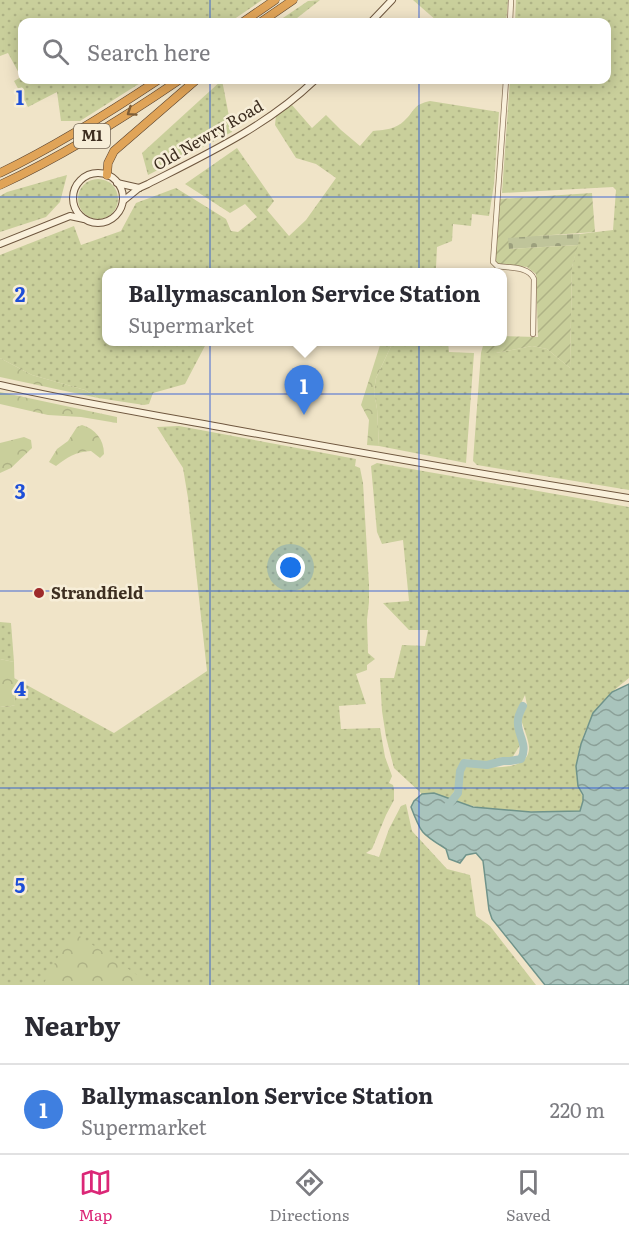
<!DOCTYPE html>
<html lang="en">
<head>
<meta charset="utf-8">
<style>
	:root { --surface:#fff; --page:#f2f2f3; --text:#2b2b33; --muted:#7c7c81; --line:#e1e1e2; --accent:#db2777 }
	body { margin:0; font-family:Literata,serif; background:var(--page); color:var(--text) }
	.you { position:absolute; left:291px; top:568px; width:21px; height:21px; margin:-15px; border:4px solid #fff; border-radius:50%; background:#1a73e8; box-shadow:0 0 0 9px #1a73e833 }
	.badge { display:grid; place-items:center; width:39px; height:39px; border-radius:50%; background:var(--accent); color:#fff; font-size:20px; font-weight:700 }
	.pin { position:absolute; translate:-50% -50px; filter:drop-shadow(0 2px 3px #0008) }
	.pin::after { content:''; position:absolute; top:32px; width:21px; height:18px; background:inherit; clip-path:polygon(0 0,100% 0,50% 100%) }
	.popup { position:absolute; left:102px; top:268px; width:405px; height:78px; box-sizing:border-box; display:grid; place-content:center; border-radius:12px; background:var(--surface); filter:drop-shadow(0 2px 4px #0005); font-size:20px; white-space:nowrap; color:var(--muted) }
	.popup b { font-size:22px; color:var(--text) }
	.popup::after { content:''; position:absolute; left:50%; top:100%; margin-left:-12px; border:12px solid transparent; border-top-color:var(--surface) }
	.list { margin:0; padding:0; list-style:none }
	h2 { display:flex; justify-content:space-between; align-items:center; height:78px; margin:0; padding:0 24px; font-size:26px }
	h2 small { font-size:20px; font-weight:400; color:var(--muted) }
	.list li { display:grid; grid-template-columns:39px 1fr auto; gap:18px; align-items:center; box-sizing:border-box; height:90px; padding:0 24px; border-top:2px solid var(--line) }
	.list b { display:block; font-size:22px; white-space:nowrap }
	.list p { margin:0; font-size:20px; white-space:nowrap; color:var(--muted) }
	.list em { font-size:20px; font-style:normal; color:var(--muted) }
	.icon { flex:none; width:33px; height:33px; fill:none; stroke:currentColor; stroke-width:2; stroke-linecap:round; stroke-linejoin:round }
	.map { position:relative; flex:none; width:629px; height:985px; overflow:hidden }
	.search { position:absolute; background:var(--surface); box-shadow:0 3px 15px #0003; left:18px; right:18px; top:18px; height:66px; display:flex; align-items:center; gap:15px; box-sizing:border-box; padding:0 21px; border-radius:12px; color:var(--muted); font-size:22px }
	.sheet { height:168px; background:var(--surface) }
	nav { display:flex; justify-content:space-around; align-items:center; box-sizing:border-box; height:84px; border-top:2px solid var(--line); background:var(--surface); font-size:16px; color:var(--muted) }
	nav a { display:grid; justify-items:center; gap:3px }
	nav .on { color:var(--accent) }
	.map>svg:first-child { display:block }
	.grass { fill:url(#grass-dots) }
	.forest { fill:url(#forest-crowns) }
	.cemetery { fill:url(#cemetery-stones) }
	.garden { fill:url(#garden-furrows) }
	.water { fill:url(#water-waves); stroke:#6f938a; stroke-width:1.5 }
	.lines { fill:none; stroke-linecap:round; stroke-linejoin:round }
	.river { stroke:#a9c4bc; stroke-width:8 }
	.street-casing { stroke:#8d765c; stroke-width:6 }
	.secondary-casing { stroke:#6f573f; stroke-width:8 }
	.highway-casing { stroke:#5b4430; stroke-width:9 }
	.street { stroke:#faf1dc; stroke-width:4.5 }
	.secondary { stroke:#faf1dc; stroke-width:6 }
	.highway { stroke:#e0a458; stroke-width:8 }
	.oneway { stroke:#7e5d36 }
	.grid { fill:none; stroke:#1d4ed8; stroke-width:1.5; stroke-opacity:0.55 }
	.poi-dot { fill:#9e2a2b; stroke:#f7eed8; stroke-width:2 }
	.labels { text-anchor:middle; stroke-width:5; stroke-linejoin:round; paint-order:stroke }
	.shield { fill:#f7eed8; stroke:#756857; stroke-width:1.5 }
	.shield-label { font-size:15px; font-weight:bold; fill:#3d2e20 }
	.street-label { font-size:16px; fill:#3d2e20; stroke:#f7eed8 }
	.poi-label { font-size:16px; font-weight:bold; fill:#3d2e20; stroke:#f7eed8; text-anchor:start }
	.grid-label { font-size:20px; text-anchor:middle; font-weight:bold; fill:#1d4ed8; stroke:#f7eed8; stroke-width:5; stroke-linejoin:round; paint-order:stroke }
</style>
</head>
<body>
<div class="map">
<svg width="629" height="985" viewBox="0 0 629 985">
	<defs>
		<pattern id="grass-dots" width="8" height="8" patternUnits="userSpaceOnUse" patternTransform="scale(1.5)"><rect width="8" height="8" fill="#c9cf9b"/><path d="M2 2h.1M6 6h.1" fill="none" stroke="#aeb285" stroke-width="1.8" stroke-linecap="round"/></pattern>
		<pattern id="forest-crowns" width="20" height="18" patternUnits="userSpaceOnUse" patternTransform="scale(1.5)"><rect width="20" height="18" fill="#c9cf9b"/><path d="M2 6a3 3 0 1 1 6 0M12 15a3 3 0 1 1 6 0" fill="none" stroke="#aeb285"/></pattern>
		<pattern id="cemetery-stones" width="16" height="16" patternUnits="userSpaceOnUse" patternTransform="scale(1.5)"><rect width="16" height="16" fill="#bfc49a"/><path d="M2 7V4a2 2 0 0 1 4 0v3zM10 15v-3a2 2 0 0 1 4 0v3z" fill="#9ca07d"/></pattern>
		<pattern id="garden-furrows" width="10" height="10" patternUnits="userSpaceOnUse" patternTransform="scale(1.5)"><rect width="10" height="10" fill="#c9cf9b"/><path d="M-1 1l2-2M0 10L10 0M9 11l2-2" fill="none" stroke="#aeb285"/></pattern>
		<pattern id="water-waves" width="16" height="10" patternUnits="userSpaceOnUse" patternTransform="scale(1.5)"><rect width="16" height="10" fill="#a9c4bc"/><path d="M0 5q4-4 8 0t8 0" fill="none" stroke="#8ba098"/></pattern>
	</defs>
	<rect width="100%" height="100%" fill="#f0e4c8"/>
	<g class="grass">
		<polygon points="0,0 262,0 230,22 22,22 22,80 145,80 80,121 61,121 57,92 28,107 14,81 21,77 8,53 0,56"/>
		<polygon points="320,0 292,22 277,22 308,1"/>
		<polygon points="413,0 508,0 506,22 446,22 437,21"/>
		<polygon points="516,0 629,0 629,490 477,465 473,461 481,353 496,353 532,346 547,349 570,368 572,267 580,234 613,230 616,190 613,187 502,193 510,80 606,80 606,22 515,22"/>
		<polygon points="222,80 232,132 148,175 142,153"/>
		<path d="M430 101 499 112 494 184 489 216 472 214 471 226 453 224 452 241 437 247 436 268 439 272H106V342H207L185 384 153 393 149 404 144 405 98 398 85 390 32 375 0 358V255L74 226 81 245 121 231 136 203 176 188 226 219 231 231 238 232 257 217 245 204 230 213 185 184 237 148 274 201 267 210 289 236 306 220 336 178 316 164 296 158 275 125 276 115 292 105 312 128 326 115 341 130 360 146 373 131C384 130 396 129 404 121 416 110 412 105 430 101Z"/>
		<polygon points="67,175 60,202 46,217 0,232 0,196 7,192"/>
		<circle cx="98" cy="199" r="20"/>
		<polygon points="393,342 448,342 449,352 474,353 466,463 379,446 377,409 374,391 376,378"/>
		<polygon points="179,426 356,459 355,466 360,468 363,483 369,585 369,602 367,620 368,653 375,659 367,665 367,670 356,674 366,704 339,706 341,729 380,728 385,757 392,776 389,783 393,785 394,789 394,800 386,815 372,849 366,853 379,857 389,829 401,806 406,804 412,831 447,869 470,875 476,916 490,926 536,985 0,985 0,706 7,707 15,705 14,678 114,733 207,671 188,498 183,468 157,427"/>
		<path d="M377 463 629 507V678C602 699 587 717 579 751 578 757 576 763 576 770 576 774 577 779 578 784 581 798 586 793 580 811 539 811 495 815 455 801L461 792 462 771 465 765C482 767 529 774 529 748 529 740 523 727 521 719L527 705 525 695 515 716 520 745 512 758 503 757 487 762 465 759 459 766 455 790 449 799 434 793 422 794 394 768 386 737 382 711 380 678H394L402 645 425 646 428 630H409L383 603 409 601 403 540 382 544 377 532 371 466Z"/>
		<polygon points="0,622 11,623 14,662 0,659"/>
	</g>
	<g class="forest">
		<polygon points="381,342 393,342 376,378 374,391 377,409 379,446 367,445 369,420 361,405"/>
		<polygon points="0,358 32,375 85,390 98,398 0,377"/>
		<polygon points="0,392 117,417 117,423 81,417 48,415 0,404"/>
		<path d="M82 425C95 429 104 439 104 454L100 458 91 451C75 452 68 457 56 466L49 462 57 449 68 441 77 427Z"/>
		<polygon points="24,437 31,440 32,448 11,468 0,473 0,443"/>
		<polygon points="0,659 14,662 15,705 7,707 0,706"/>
		<polygon points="72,931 152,985 43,985"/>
	</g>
	<polygon class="cemetery" points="580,234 578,245 508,249 508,237"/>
	<polygon class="garden" points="592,193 595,232 508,238 509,249 578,245 572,267 570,368 547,349 532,346 496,353 481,353 484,342 502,342 502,336 538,337 536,274 527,267 498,264 495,261 499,199"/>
	<path class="water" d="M629 684V985H545L492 919 489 910 483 861 476 853 466 855 460 863 449 859 446 849C422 834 421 834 411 807L414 801 422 794 434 793 473 807 531 812 580 811 583 801V795L578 786 576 766 581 744 593 713 612 692Z"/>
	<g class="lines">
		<path class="river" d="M446 808 458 793 460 771 464 763 487 765 503 761H510L521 759C529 744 516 734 518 720 518 716 521 710 523 706"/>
		<defs>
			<g id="street">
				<polyline points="510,22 511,0"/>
				<path d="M506 80 493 262 497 266C509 268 529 266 534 279L533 334"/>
			</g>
			<g id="secondary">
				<polyline points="371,22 392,0"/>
				<circle cx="98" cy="198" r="25"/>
				<polyline points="117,183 139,188"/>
				<path d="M123 201 139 188 148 184C207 154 267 126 315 80"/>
				<polyline points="0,244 70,216 84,219"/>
				<path d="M0 385C78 403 157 415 236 430 367 454 498 477 629 498"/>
			</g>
			<g id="highway">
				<polyline points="243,22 275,0"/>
				<polyline points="261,22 293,0"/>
				<path d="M0 173C56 146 107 114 158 80"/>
				<polyline points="107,175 108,163 114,151 196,80"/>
				<path d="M0 185C63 156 122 119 179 80"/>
			</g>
		</defs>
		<use href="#street" class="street-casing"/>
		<use href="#secondary" class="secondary-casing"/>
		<use href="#highway" class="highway-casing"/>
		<use href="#street" class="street"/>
		<use href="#secondary" class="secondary"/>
		<use href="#highway" class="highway"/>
	</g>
	<defs><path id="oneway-chevron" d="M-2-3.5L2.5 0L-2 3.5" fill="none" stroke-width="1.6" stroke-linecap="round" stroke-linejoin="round" transform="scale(1.5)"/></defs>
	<use class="oneway" href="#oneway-chevron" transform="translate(131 112) rotate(146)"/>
	<path class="grid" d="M210 0V22M419 0V22M210 80V985M419 80V985M0 197H629M0 394H629M0 591H629M0 788H629"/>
	<circle class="poi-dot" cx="39" cy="593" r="6"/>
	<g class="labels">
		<rect class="shield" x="74" y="124" width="36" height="24" rx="4.5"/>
		<g class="shield-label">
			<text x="92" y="141">M1</text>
		</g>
		<g class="street-label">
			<text transform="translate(208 135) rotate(-30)" y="6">Old Newry Road</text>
		</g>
		<g class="poi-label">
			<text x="51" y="599">Strandfield</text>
		</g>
	</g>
	<g class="grid-label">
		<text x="20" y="105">1</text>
		<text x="20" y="302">2</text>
		<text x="20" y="499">3</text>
		<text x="20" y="696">4</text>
		<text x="20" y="893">5</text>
	</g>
</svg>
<div class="you"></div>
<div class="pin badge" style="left:304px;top:415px;background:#3f7fe0">1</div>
<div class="popup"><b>Ballymascanlon Service Station</b>Supermarket</div>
<div class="search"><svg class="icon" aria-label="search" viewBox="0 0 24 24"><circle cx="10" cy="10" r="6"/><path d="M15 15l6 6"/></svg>Search here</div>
</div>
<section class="sheet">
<h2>Nearby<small></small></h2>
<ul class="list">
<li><span class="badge" style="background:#3f7fe0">1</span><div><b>Ballymascanlon Service Station</b><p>Supermarket</p></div><em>220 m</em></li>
</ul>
</section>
<nav>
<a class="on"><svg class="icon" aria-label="map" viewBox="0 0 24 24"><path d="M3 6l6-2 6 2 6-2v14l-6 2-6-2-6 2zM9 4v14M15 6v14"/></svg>Map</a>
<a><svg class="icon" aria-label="directions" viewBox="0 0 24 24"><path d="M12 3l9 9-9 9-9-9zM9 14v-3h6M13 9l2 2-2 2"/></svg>Directions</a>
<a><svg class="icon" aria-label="saved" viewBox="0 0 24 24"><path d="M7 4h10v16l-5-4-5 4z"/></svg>Saved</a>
</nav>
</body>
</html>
